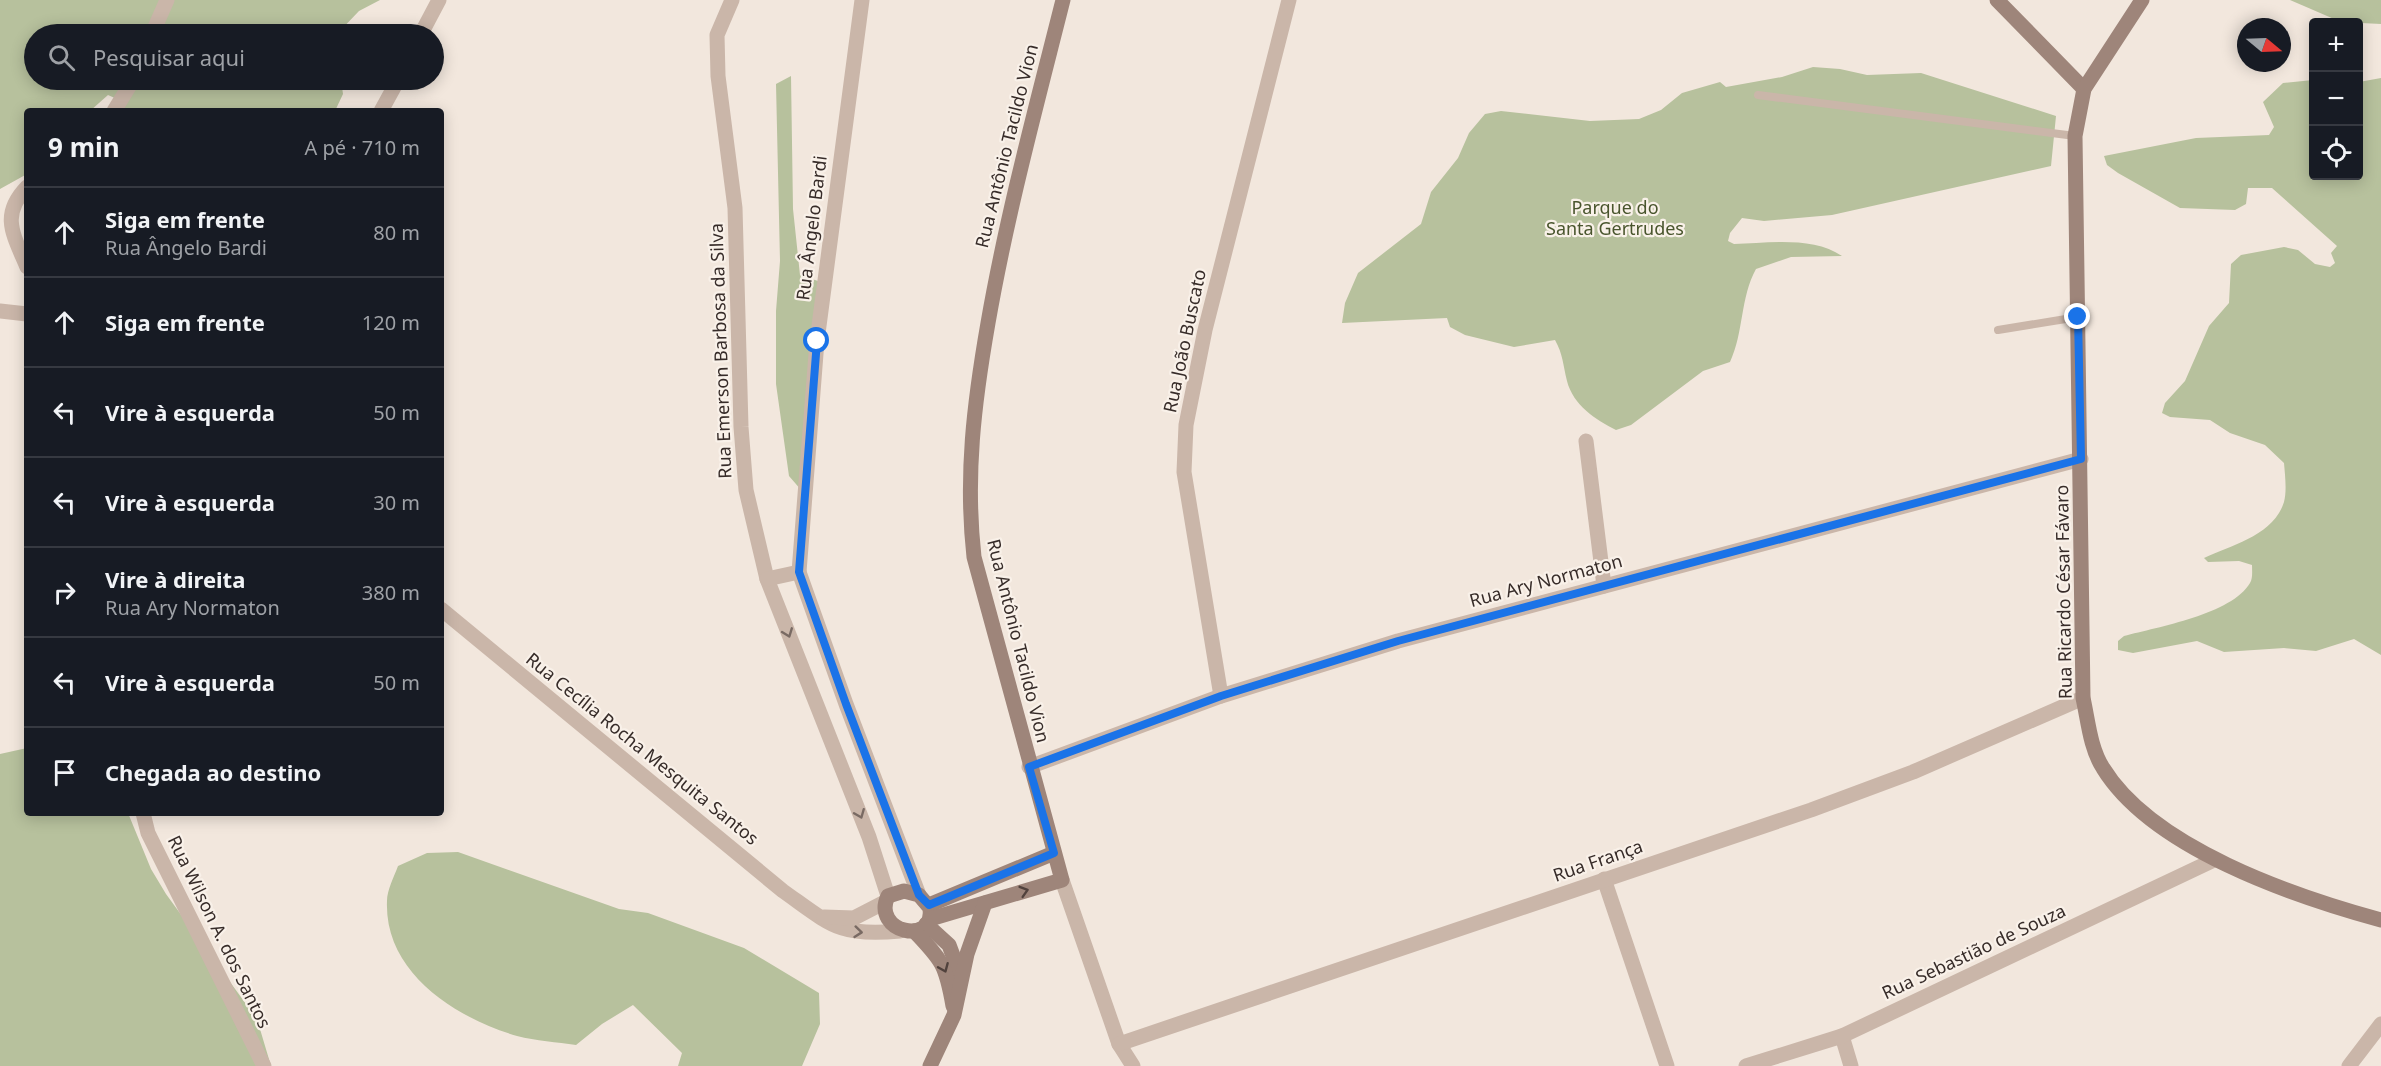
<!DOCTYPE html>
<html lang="pt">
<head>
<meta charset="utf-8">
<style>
	:root { --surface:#171b24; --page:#242831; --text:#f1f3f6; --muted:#9ea1a6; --line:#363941 }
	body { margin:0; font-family:"Noto Sans",sans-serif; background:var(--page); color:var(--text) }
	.controls { position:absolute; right:18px; top:18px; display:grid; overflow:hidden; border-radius:6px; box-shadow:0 3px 15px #0003 }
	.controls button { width:54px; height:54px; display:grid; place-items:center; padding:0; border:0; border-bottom:2px solid var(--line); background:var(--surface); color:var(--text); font:30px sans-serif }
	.compass { position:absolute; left:2237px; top:18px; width:54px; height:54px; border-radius:50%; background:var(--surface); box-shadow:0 3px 15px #0003; rotate:109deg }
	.stop { position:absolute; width:18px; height:18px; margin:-14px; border:4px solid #1a73e8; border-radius:50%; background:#fff }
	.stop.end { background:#1a73e8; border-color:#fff; box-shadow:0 2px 6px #0008 }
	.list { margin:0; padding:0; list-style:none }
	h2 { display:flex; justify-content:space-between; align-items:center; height:78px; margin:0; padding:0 24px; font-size:26px }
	h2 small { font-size:20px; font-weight:400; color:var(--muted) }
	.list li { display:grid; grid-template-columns:39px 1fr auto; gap:18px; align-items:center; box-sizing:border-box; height:90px; padding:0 24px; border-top:2px solid var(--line) }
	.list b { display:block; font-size:22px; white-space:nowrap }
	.list p { margin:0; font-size:20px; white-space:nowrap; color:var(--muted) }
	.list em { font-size:20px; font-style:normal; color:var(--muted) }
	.icon { flex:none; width:33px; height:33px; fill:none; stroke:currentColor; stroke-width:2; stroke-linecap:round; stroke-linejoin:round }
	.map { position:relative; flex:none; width:2381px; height:1066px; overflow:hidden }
	.search { position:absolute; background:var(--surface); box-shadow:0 3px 15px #0003; left:24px; top:24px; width:420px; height:66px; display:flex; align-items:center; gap:15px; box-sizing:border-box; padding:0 21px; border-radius:33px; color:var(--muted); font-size:22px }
	.panel { position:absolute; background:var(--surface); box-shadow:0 3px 15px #0003; left:24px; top:108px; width:420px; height:708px; border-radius:6px }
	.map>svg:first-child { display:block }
	.green { fill:#b7c19d }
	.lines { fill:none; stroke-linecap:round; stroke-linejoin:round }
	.lane { stroke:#cab6a9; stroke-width:8 }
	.street { stroke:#cab6a9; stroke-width:15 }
	.secondary { stroke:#9e857a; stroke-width:15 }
	.oneway { stroke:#796a63 }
	.oneway2 { stroke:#51423d }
	.route { stroke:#1a73e8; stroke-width:8 }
	.labels { text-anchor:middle; stroke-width:4.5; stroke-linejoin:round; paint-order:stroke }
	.street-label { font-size:18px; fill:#372c29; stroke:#f9f1e9 }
	.park-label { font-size:18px; fill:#49552d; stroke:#f9f1e9 }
</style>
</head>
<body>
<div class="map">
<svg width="2381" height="1066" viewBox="0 0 2381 1066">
	<rect width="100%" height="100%" fill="#f2e7dd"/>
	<g class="green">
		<polygon points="0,0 380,0 359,11 337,34 34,34 34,80 341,80 343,94 335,111 123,111 117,99 108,95 90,111 27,111 27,174 0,189"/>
		<polygon points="2290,0 2381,0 2381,24 2341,22"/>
		<path d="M1813 67 1840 69 1867 75 1921 73 2056 116 2051 166 1832 215 1764 221 1742 218 1730 233 1728 241 1734 244C1768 243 1813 236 1842 256L1791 257 1756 269C1740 298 1744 332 1730 362L1703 371 1631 425 1616 430C1596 420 1573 405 1567 381 1563 365 1563 354 1555 340L1514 347 1465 335 1450 327 1447 318 1342 323 1345 303 1358 273 1421 224 1431 192 1458 158 1469 133 1485 114 1501 111 1590 121 1639 119 1661 110 1682 93 1720 82 1726 87 1782 77Z"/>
		<polygon points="791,76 793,209 800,275 821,282 802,491 789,476 776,384 776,311 780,261 776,84"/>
		<path d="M2381 78V655L2354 639 2316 651 2284 648 2224 652 2197 641 2133 653 2118 650V641L2124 636C2158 627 2232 614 2250 583 2253 578 2252 571 2252 565L2239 561 2208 562 2204 558C2232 545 2274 535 2284 502 2287 491 2285 475 2284 463L2265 445 2230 433 2210 420 2170 417 2162 413 2165 403 2185 381 2209 326 2229 303 2231 264 2241 255 2284 247 2298 250 2315 264 2330 267 2335 263 2331 253 2337 246 2272 188H2248L2246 204 2235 210 2180 208 2118 173 2107 165 2104 156 2196 138 2269 135 2274 127 2263 102 2283 83 2313 80 2314 176H2358L2359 82Z"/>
		<polygon points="27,748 27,813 128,813 151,869 166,894 257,1019 271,1066 0,1066 0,754"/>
		<path d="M458 852 619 909 648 913 744 948 819 993 820 1024 802 1066H678L682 1053 633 1005 602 1024 576 1045C557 1042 536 1041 517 1036 456 1018 384 973 387 901 387 890 394 877 398 866L427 853Z"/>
	</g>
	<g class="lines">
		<g class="lane">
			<polyline points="1758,95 2075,136"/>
			<polyline points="1998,330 2078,317"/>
		</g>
		<g class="street">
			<polyline points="732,0 717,35 718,76 735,208 741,427 746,490 767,579 869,837 888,896"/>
			<polyline points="152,34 167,0"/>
			<polyline points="421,34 439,0"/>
			<polyline points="114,111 133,80"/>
			<polyline points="381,111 398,80"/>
			<path d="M27 187C0 215 13 234 27 267"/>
			<polyline points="0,311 27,314"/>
			<polyline points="1586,441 1604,586"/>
			<polyline points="799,572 846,704 919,895"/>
			<polyline points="767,579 799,572 817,341 862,0"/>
			<path d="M441 609 783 891C831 925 839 937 900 931"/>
			<polyline points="1221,696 1184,472 1186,425 1205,330 1289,0"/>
			<polyline points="1029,767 1221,696 1398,641 2081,459"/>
			<polyline points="143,813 148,833 264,1066"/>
			<polyline points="1604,879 1667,1066"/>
			<polyline points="1062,880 1119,1044 1133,1066"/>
			<polyline points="824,917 854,918 885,902"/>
			<polyline points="1842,1036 1851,1066"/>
			<polyline points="1119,1044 1811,810 1913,772 2083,698"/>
			<polyline points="1746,1066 1842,1036 2214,860"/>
			<polyline points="2349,1066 2381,1024"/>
		</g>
		<g class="secondary">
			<polyline points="1997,0 2084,89"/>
			<path d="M2142 0 2084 89 2075 136 2083 698C2088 720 2090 748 2103 768 2152 848 2293 896 2381 920"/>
			<path d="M904 891 919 895 930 908C935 947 871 932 888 896Z"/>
			<polyline points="929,905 1054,853"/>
			<path d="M930 919 1062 880 974 557C965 476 974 403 988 323 1007 214 1036 107 1063 0"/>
			<polyline points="926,924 949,945 961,977"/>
			<path d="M914 931C942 960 946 965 953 1006"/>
			<polyline points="930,1066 954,1015 967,954 985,903"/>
		</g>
	</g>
	<defs><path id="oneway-chevron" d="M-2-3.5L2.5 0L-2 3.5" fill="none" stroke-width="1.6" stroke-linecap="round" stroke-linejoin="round" transform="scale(1.5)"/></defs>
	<g class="oneway">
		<use href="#oneway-chevron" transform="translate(788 633) rotate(69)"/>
		<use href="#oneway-chevron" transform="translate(860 814) rotate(68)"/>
		<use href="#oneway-chevron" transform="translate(858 932) rotate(6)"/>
	</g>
	<g class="oneway2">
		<use href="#oneway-chevron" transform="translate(1024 891) rotate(-17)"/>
		<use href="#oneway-chevron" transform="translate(944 968) rotate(67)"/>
	</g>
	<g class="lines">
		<polyline class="route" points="817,341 799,572 846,704 919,895 929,905 1054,853 1029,767 1221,696 1398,641 2081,459 2078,317"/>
	</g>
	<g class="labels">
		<g class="street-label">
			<text transform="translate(1007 146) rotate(-76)" y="6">Rua Antônio Tacildo Vion</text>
			<text transform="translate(812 228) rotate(-83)" y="6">Rua Ângelo Bardi</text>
			<text transform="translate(1185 341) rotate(-78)" y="6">Rua João Buscato</text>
			<text transform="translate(721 351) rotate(-92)" y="6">Rua Emerson Barbosa da Silva</text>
			<text transform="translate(1546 581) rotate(-15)" y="6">Rua Ary Normaton</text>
			<text transform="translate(2064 592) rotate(-91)" y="6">Rua Ricardo César Fávaro</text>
			<text transform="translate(1018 641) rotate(76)" y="6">Rua Antônio Tacildo Vion</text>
			<text transform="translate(642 749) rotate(39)" y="6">Rua Cecília Rocha Mesquita Santos</text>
			<text transform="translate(1598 861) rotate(-19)" y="6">Rua França</text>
			<text transform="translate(219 932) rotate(64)" y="6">Rua Wilson A. dos Santos</text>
			<text transform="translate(1974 952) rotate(-25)" y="6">Rua Sebastião de Souza</text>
		</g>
		<g class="park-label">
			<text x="1615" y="214">Parque do<tspan x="1615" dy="21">Santa Gertrudes</tspan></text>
		</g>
	</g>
</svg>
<div class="controls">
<button>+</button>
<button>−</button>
<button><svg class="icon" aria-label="locate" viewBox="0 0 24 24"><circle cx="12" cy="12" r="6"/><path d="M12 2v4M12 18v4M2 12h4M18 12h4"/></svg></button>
</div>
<svg class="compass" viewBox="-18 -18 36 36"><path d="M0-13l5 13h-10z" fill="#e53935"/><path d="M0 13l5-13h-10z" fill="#9ea1a6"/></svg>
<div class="stop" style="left:817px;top:341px"></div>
<div class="stop end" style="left:2078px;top:317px"></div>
<div class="search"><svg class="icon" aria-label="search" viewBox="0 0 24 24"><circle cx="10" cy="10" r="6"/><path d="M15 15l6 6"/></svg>Pesquisar aqui</div>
<section class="panel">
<h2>9 min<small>A pé · 710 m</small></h2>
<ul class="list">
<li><svg class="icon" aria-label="ahead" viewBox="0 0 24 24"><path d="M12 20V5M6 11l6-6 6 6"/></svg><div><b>Siga em frente</b><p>Rua Ângelo Bardi</p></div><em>80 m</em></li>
<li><svg class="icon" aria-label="ahead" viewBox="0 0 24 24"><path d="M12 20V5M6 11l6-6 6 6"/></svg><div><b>Siga em frente</b></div><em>120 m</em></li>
<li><svg class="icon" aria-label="left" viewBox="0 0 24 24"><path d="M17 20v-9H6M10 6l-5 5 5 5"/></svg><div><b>Vire à esquerda</b></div><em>50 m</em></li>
<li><svg class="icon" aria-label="left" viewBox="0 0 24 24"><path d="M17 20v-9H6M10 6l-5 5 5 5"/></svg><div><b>Vire à esquerda</b></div><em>30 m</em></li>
<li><svg class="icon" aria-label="right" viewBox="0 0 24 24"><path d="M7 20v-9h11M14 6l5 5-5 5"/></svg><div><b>Vire à direita</b><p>Rua Ary Normaton</p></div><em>380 m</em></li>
<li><svg class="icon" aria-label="left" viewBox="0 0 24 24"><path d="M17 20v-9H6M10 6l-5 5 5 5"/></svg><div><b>Vire à esquerda</b></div><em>50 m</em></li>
<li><svg class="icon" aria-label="arrive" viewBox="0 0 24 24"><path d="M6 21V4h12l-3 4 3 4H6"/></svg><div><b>Chegada ao destino</b></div></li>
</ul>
</section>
</div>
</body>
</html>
